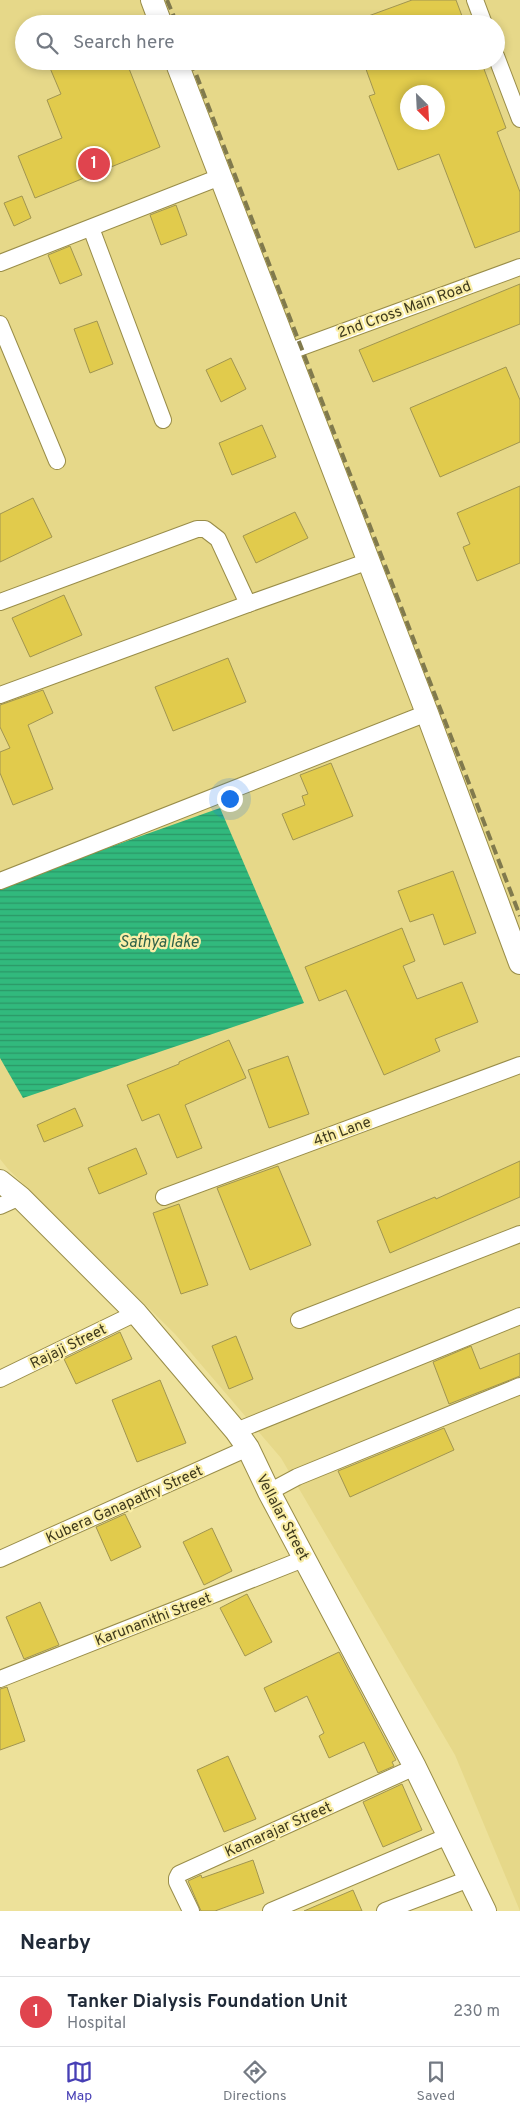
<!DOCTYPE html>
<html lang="en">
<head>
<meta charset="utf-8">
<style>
	:root { --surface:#fff; --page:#f6f6f7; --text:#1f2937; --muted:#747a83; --line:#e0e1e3; --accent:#473fb5 }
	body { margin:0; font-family:Overpass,sans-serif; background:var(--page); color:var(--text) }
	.compass { position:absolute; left:400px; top:85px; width:45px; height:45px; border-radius:50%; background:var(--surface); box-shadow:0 2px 8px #0003; rotate:156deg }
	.you { position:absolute; left:229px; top:798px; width:18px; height:18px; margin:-12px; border:4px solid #fff; border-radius:50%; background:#1a73e8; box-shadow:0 0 0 8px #1a73e833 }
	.badge { display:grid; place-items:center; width:32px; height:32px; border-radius:50%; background:var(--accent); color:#fff; font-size:16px; font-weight:700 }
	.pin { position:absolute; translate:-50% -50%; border:2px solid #fff; box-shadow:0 1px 5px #0006 }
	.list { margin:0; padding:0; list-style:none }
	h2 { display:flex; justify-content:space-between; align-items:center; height:65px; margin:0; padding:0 20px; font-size:21px }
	h2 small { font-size:16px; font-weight:400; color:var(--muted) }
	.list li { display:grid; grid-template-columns:32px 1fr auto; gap:15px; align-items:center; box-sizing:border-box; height:70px; padding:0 20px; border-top:1px solid var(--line) }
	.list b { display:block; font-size:19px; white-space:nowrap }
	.list p { margin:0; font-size:16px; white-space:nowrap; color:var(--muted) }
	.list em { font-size:16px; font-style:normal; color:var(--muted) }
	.icon { flex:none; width:28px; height:28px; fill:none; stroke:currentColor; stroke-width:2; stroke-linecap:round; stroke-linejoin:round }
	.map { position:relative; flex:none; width:520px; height:1911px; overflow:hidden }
	.search { position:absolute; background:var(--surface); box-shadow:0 2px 8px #0003; left:15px; right:15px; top:15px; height:55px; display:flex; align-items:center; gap:12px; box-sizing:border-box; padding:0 18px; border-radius:28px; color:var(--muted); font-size:19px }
	.sheet { height:135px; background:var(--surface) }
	nav { display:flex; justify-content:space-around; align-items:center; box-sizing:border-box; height:70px; border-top:1px solid var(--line); background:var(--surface); font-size:14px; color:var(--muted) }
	nav a { display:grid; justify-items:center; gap:2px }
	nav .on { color:var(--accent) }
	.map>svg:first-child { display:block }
	.built { fill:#e6d889; fill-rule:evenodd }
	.water { fill:url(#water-rules) }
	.building { fill:#e1cb4c; stroke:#a19550; fill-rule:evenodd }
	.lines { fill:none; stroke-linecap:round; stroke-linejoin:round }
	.street-casing { stroke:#998d49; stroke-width:18 }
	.secondary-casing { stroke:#998d49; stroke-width:24 }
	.street { stroke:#fff; stroke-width:16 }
	.secondary { stroke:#fff; stroke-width:22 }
	.rail { stroke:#817a4d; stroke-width:4; stroke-dasharray:10 5; stroke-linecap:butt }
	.labels { text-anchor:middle; stroke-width:4.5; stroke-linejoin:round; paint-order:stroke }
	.street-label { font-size:15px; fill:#3f3a1d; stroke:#faeea7 }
	.water-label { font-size:16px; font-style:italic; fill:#2f6248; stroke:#faeea7 }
</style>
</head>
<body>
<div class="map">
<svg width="520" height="1911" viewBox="0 0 520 1911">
	<defs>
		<pattern id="water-rules" width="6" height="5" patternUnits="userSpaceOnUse" patternTransform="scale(1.25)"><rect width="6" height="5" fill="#31b97d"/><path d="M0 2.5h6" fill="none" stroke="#2b9766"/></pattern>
	</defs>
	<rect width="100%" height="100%" fill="#ede19a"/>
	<path class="built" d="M0 0H520V1911L455 1755 281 1458 175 1334 8 1169 0 1159ZM24 24H496V61H24ZM408 92H438V122H408Z"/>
	<polygon class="water" points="220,808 304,1003 23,1098 0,1058 0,886"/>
	<g class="building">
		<polygon points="412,0 456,0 465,24 353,24 352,22"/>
		<polygon points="47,61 126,61 160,147 35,198 18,156 62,138 47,100 61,94"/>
		<path d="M363 61H481L506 128 497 132 520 192V231L475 248 439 154 398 170 369 96 375 94ZM408 92H438V122H408Z"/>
		<polygon points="22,196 31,218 14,226 4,203"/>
		<polygon points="176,205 187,235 161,245 150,215"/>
		<polygon points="70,246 82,275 60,284 48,255"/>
		<polygon points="520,284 520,324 373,382 359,350"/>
		<polygon points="97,321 113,364 90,373 74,329"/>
		<polygon points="231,358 246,389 221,402 206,370"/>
		<polygon points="506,367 520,400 520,442 440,477 410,408"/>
		<polygon points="262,425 276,457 232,475 219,443"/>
		<polygon points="520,486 520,563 477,581 463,547 470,544 457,513"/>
		<polygon points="33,498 52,537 0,562 0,514"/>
		<polygon points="295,512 308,538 256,563 243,536"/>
		<polygon points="64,595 82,635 30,657 12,618"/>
		<polygon points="228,658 246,702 173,731 155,687"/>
		<polygon points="43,690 53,713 28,725 53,789 13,805 0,773 0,752 10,748 0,727 0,705"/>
		<polygon points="331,763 353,816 293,840 282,814 305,805 302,796 308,794 300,775"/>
		<polygon points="453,871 476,933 444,945 433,914 410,922 398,891"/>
		<polygon points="402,928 415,961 403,966 417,999 462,982 478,1022 435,1039 440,1051 384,1075 346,990 319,1001 305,967"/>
		<polygon points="229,1040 246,1078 185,1105 202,1148 177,1158 159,1114 142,1121 127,1085 179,1064 179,1062"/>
		<polygon points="288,1056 309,1114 269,1128 248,1070"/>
		<polygon points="75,1108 83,1126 44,1142 37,1125"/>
		<polygon points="136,1148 147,1174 99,1194 88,1168"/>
		<polygon points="520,1161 520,1197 390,1253 377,1221 435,1197 436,1199"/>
		<polygon points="278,1166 311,1245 250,1270 217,1188"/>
		<polygon points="179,1204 208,1285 181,1294 153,1213"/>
		<polygon points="120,1332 132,1359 76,1384 64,1359"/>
		<polygon points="236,1336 253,1379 229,1389 212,1346"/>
		<polygon points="471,1346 480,1369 520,1353 520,1376 449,1404 433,1362"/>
		<polygon points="160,1380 186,1443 137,1462 112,1400"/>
		<polygon points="444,1428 454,1450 350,1497 338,1471"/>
		<polygon points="125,1514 141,1547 111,1561 96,1527"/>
		<polygon points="212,1528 232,1571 204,1585 183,1542"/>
		<polygon points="247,1594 272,1642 245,1656 220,1608"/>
		<polygon points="40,1602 59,1645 24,1659 6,1617"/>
		<polygon points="339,1652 396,1760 392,1762 394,1766 378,1773 364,1742 329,1758 319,1736 324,1733 307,1696 275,1712 264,1688"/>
		<polygon points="7,1687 25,1741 0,1750 0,1689"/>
		<polygon points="228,1756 256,1819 224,1832 197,1770"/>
		<polygon points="402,1784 422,1830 383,1847 363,1802"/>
		<polygon points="253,1860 264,1893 215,1911 201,1911 188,1881 201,1875 202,1878"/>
		<polygon points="353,1890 362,1911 304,1911"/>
	</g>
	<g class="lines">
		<defs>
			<g id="street">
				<polyline points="475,0 484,24"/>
				<polyline points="496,56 520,119"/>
				<polyline points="91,228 163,420"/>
				<polyline points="0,263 220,177"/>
				<polyline points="0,324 57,461"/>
				<polyline points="288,352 520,267"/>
				<polyline points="0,602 197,529 205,529 218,539 248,604 369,561"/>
				<polyline points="0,695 248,604"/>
				<polyline points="0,881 427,713"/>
				<polyline points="164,1197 520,1065"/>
				<polyline points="0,1206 20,1197"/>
				<polyline points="299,1320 520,1234"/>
				<polyline points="0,1379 136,1313"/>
				<polyline points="236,1431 520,1316"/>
				<polyline points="269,1492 297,1477 520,1386"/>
				<polyline points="0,1559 248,1448"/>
				<polyline points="0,1679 306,1558"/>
				<polyline points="191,1911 177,1882 177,1878 179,1874 415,1767"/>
				<polyline points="271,1911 448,1836"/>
				<polyline points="385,1911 469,1879"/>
			</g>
			<g id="secondary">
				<polyline points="152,0 161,24"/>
				<polyline points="176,61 427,713 520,963"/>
				<polyline points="0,1181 20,1197 136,1313 236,1431 248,1448 269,1492 415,1767 485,1911"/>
			</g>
		</defs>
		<use href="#street" class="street-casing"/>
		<use href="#secondary" class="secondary-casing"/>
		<use href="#street" class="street"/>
		<use href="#secondary" class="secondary"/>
		<g class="rail">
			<polyline points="167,0 177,24"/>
			<polyline points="191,61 520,916"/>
		</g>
	</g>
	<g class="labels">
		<g class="street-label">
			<text transform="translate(404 309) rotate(-20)" y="5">2nd Cross Main Road</text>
			<text transform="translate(342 1131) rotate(-20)" y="5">4th Lane</text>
			<text transform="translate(68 1346) rotate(-26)" y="5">Rajaji Street</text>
			<text transform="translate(124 1504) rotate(-24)" y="5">Kubera Ganapathy Street</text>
			<text transform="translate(283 1517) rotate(62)" y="5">Vellalar Street</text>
			<text transform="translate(153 1619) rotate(-21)" y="5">Karunanithi Street</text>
			<text transform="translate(278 1829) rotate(-24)" y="5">Kamarajar Street</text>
		</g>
		<g class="water-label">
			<text x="159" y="947">Sathya lake</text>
		</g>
	</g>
</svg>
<svg class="compass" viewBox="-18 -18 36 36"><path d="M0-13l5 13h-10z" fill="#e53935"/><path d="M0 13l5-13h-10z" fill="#747a83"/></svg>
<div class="you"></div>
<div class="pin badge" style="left:94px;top:164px;background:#e0444e">1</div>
<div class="search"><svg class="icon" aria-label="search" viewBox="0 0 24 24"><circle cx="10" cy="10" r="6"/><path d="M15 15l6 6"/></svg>Search here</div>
</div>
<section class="sheet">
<h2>Nearby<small></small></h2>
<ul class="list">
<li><span class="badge" style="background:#e0444e">1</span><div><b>Tanker Dialysis Foundation Unit</b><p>Hospital</p></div><em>230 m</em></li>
</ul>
</section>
<nav>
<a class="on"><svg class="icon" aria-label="map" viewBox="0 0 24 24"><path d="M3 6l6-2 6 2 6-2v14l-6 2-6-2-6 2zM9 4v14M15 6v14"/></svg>Map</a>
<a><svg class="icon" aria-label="directions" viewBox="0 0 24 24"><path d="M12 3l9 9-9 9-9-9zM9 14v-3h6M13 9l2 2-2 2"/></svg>Directions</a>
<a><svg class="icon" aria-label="saved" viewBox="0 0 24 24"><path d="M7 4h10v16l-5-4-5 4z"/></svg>Saved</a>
</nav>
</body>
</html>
